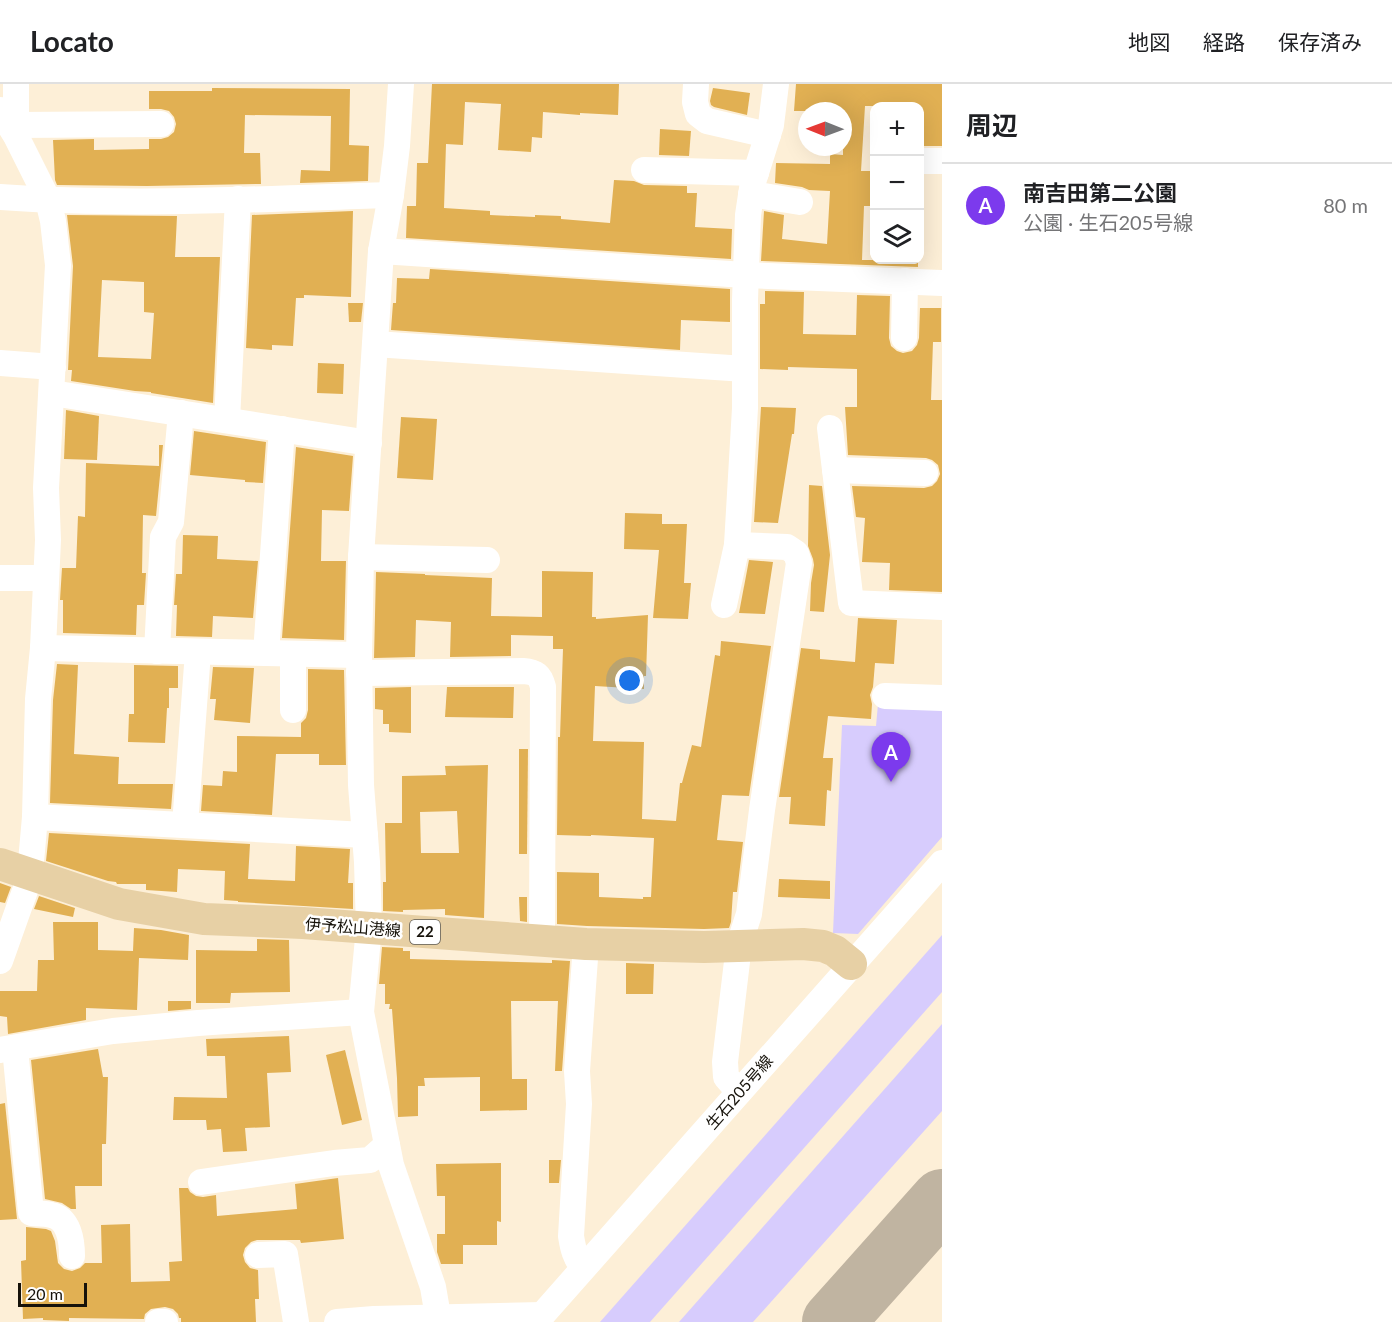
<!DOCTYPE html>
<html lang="ja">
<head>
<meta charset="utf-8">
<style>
	:root { --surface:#fff; --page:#f2f2f2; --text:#202124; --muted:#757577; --line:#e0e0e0; --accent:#7c3aed }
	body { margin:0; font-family:Lato,"Noto Sans JP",sans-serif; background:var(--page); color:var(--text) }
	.controls { position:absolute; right:18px; top:18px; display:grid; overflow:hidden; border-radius:12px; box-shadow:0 6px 24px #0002 }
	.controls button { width:54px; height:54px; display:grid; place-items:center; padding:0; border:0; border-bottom:2px solid var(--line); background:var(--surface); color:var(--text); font:30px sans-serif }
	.compass { position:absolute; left:798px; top:18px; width:54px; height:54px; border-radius:50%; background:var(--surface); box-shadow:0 6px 24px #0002; rotate:271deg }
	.scale { position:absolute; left:18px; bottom:15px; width:69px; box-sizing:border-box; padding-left:6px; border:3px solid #16120a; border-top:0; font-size:16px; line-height:21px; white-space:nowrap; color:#16120a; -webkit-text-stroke:4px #fff; paint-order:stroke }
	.you { position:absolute; left:630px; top:597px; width:21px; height:21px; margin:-15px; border:4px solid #fff; border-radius:50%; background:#1a73e8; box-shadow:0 0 0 9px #1a73e833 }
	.badge { display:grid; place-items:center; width:39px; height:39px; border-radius:50%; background:var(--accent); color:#fff; font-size:20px; font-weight:700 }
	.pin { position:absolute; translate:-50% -50px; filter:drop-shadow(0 2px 3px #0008) }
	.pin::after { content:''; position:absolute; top:32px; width:21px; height:18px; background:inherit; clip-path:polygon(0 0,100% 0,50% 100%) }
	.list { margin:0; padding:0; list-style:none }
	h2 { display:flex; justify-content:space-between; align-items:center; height:78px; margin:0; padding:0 24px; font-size:26px }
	h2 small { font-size:20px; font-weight:400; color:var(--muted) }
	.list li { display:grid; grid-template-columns:39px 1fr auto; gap:18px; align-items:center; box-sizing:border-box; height:84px; padding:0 24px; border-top:2px solid var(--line) }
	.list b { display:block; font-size:22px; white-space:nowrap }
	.list p { margin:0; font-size:20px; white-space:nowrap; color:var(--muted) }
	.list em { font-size:20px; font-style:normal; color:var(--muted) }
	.icon { flex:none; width:33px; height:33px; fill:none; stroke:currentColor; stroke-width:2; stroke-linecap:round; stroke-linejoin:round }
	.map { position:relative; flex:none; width:942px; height:1238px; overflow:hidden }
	header { display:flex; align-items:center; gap:36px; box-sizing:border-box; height:84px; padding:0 30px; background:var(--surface); border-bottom:2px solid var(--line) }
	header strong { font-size:28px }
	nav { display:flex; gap:33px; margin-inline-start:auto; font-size:21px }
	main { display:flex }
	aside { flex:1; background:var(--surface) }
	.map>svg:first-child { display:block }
	.green { fill:#d7ccfd }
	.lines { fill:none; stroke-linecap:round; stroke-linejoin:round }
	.taxiway { stroke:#c0b4a1; stroke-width:62 }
	.building { fill:#e1b053; fill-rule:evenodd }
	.minor { stroke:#fff; stroke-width:26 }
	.major { stroke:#e7d0a5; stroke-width:32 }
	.labels { text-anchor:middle; stroke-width:5; stroke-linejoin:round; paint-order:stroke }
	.shield { fill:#fff; stroke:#5c5954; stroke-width:1.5 }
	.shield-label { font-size:15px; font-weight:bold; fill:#16120a }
	.street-label { font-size:16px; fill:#16120a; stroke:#fff }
</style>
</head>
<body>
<header>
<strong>Locato</strong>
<nav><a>地図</a><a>経路</a><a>保存済み</a></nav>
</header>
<main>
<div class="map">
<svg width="942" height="1238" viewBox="0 0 942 1238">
	<rect width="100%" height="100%" fill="#fdefd7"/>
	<g class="green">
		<polygon points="878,620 942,621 942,753 858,850 833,849 842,641 876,642"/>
		<polygon points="942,851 942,908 650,1238 600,1238"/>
		<polygon points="942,940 942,1027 753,1238 679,1238"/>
	</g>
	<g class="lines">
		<polyline class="taxiway" points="833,1238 942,1116"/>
	</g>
	<g class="building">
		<polygon points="432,0 619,0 618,31 580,29 580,31 543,28 542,54 532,53 531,68 498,66 501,20 465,18 463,61 446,60 444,124 490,127 490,131 535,133 535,131 561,132 561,135 610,139 614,96 634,97 644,101 687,102 687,109 697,109 695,143 732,145 731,175 406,154 407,122 416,122 417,79 428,79"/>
		<polygon points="796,0 942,0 942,62 920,62 920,22 865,22 861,87 874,87 874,122 864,122 862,176 918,176 918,183 761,177 764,127 784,131 782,155 827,160 830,107 809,106 802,103 775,99 776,79 830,80 830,70 843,71 843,27 794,27"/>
		<polygon points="212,4 350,5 349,61 369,62 368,97 300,99 301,86 330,87 331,32 245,31 244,69 260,69 261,100 147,102 57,101 55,96 53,56 94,55 94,66 149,65 149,55 161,55 168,53 174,48 176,40 174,33 169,27 161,25 149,25 149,7 212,7"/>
		<polygon points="713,4 750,9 747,31 714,23 711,21 710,17"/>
		<polygon points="660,45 691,47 689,72 659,71"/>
		<polygon points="353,127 351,213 304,211 304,214 296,214 293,262 272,261 272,266 246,264 252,131"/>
		<path d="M67 131 177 132 175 173H220L213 319 151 309V308L135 307 71 297 72 286H68L73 182ZM102 196 144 198V228L154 229 151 275 98 273Z"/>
		<polygon points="430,185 730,205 730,238 681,236 680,266 391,246 393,219 396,219 397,194 429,195"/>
		<polygon points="765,207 804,208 803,250 856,251 857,211 890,212 889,254 891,262 897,267 903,269 912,267 917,261 919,254 920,224 941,224 941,258 933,258 931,316 942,316 942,508 889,506 890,479 862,478 865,434 856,433 852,402 924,404 932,402 937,397 940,390 938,381 932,376 926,374 848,371 845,323 857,323 857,285 788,283 788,286 760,285 760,220 765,220"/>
		<polygon points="348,219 363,219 361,238 349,238"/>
		<polygon points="318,279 344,280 343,310 317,309"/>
		<polygon points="761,323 796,324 794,350 792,350 778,439 754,438"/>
		<polygon points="66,326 99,332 97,376 64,375"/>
		<polygon points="401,333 437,335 433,396 397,394"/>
		<polygon points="194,347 266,358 263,399 245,398 245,396 190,391"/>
		<polygon points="159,361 163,361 156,432 143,431 142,489 146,489 144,521 137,521 136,551 63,549 63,516 60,516 62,484 76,484 78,432 85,433 86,379 159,382"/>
		<polygon points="296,363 353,372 349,427 322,426 321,477 346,477 344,556 282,554"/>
		<polygon points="809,401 822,402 830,471 824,528 810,527 811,499 814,481 813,475 808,462"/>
		<polygon points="625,429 662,430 662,440 687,440 684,499 691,499 688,535 653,534 659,466 624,465"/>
		<polygon points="183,451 218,452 217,475 258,477 253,534 213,532 212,553 176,552 177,521 174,521 176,490 182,490"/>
		<polygon points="749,476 773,478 765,530 739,529"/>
		<polygon points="542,487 593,488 592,533 596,533 596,535 648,531 646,592 644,592 644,605 595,602 593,657 644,658 642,735 676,737 680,699 682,699 692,661 701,663 715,571 720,572 721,557 771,562 749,712 722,711 717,756 743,758 737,808 733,808 731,838 729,844 704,845 587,842 557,840 557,788 599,789 599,813 643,815 643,813 651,813 654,754 591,751 591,752 557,751 558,653 560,653 563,565 553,565 553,552 511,551 511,572 450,573 451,538 416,536 415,573 374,574 376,488 425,490 425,491 492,494 491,532 542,533"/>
		<polygon points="858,534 897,536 894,580 875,579 873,603 870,611 872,620 871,635 828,632 823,674 833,674 831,707 827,706 825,742 789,740 791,713 779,713 801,564 820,566 820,575 855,578"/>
		<polygon points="57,580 78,581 74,670 119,673 118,700 173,700 171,725 50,719 53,616"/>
		<polygon points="134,581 178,582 178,604 169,604 169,624 167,624 165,659 128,658 129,630 134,630"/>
		<polygon points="213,583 254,584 250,639 214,636 216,615 210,615"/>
		<polygon points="308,585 344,586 346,681 319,681 319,670 276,670 272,731 201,727 203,701 222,702 223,687 237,688 237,652 301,653 301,639 306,634 308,626"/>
		<polygon points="411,603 411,649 389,648 389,640 383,640 383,626 375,625 375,604"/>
		<polygon points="447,603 514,603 513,634 445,633"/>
		<polygon points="519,665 528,665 527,770 519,770"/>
		<path d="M488 681 484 834 445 831V825L403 826V828L383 827V798H386L385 739H402V692L446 691 445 682ZM457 727 459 769H421L420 728Z"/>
		<polygon points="49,749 250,760 248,795 295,797 296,762 350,765 348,799 353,799 353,825 238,818 238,817 224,816 225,787 178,785 177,808 146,806 146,800 117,800 116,798 108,797 46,777"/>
		<polygon points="779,795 830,797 830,815 778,813"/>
		<polygon points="0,799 11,803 5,819 0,818"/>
		<polygon points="39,812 75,824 73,833 34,825"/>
		<polygon points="519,813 527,813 527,838 520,837"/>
		<polygon points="53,838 98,838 98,866 133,867 134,844 161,846 189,851 188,876 139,874 137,926 86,924 86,936 8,950 7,933 0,932 0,907 37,907 38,876 54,876"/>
		<polygon points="257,855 289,856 290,908 231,909 230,919 196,919 196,866 257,867"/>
		<polygon points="382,863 403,864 403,867 410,867 410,875 552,879 552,876 570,877 562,987 555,987 558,917 511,917 512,995 527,995 527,1026 480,1027 480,993 424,994 425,1002 418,1002 418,1032 398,1033 397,994 392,925 389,925 390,920 385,920 385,900 379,900"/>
		<polygon points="626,879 654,880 653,910 626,910"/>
		<polygon points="168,917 191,917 191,925 168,927"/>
		<polygon points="289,952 291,988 267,989 270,1043 245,1044 247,1067 223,1068 221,1045 207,1046 206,1036 173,1036 174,1013 227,1014 225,972 207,972 206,955"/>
		<polygon points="98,965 103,993 108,993 106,1060 102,1060 102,1102 75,1102 76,1125 71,1125 62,1119 45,1115 31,976"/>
		<polygon points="345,966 362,1036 342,1041 326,971"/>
		<polygon points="5,1019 17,1135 0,1136 0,1020"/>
		<polygon points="549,1076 561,1076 559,1099 549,1099"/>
		<polygon points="501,1079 501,1138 497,1137 497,1161 463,1161 463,1180 441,1180 437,1168 437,1150 445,1150 445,1112 437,1112 436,1080"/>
		<polygon points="338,1094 344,1155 301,1159 300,1156 257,1156 251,1158 245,1164 243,1171 245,1178 250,1184 258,1186 259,1215 255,1215 256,1238 181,1238 181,1234 179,1234 178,1230 173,1225 165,1223 151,1225 145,1230 144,1235 69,1234 69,1237 43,1236 43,1234 23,1235 21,1177 26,1176 26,1143 46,1145 51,1147 55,1157 58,1179 64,1185 72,1187 80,1184 85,1179 102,1179 101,1141 130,1140 131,1198 170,1197 169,1178 182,1177 179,1104 188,1104 190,1108 196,1112 203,1113 216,1111 217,1132 297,1125 295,1100"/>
	</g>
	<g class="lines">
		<g class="minor">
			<polyline points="401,0 397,62 391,111 381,167 361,473 359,571 361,701 367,778 369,844 361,928 391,1081 433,1203 439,1238"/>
			<polyline points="696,0 695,18 698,30 707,37 768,51"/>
			<polyline points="0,26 16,52 48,116 53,137 58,181 46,404 48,456 43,564 38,615 35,733 30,789 27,801 0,877"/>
			<polyline points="16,41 161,40"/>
			<polyline points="16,51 16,0"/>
			<polyline points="920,77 942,77"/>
			<polyline points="644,86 756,89"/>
			<polyline points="751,110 800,118"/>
			<path d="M0 113C130 122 261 115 391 111"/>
			<polyline points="381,167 745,191 942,199"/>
			<polyline points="904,254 905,197"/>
			<polyline points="375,260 745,285"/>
			<polyline points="0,279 53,283"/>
			<polyline points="52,309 369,359"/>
			<polyline points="227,336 238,115"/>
			<polyline points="830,344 851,519 942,523"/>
			<polyline points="835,386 925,389"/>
			<polyline points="737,461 787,463 796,469 799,479 762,726 749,830 739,861 725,978 726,993 739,1008"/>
			<polyline points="361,473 487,476"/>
			<polyline points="0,494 46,494"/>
			<polyline points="724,521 737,461 745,324 745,216 748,131 753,98 771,41 776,0"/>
			<polyline points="43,564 359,571"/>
			<polyline points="157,567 163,453 171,438 181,329"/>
			<polyline points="266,569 282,345"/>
			<path d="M359 589 523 587C536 588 540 591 543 603L542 857"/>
			<polyline points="885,612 942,614"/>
			<polyline points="293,626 293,570"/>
			<polyline points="35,733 365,751"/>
			<polyline points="185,741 198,568"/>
			<path d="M15 964 31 1129C37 1130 45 1129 51 1131 69 1134 72 1157 72 1172"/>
			<polyline points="0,966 113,947 198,939 361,928"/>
			<polyline points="201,1098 334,1079 370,1076 387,1061"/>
			<polyline points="258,1171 285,1170 296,1238"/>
			<path d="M583 1184C575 1173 573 1165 571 1152L579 1020 577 987 586 860"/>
			<polyline points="158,1238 165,1238"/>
			<polyline points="337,1238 374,1235 542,1231"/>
			<polyline points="536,1238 942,779"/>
		</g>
		<polyline class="major" points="0,780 119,820 204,835 303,839 586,860 704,863 803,860 823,862 835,867 851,880"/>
	</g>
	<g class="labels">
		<rect class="shield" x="410" y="836" width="30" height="24" rx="4.5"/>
		<g class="shield-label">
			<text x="425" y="853">22</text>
		</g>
		<g class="street-label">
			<text transform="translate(353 843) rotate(4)" y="6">伊予松山港線</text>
			<text transform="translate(739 1008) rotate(-49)" y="6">生石205号線</text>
		</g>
	</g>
</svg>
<div class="controls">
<button>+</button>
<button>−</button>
<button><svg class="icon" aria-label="layers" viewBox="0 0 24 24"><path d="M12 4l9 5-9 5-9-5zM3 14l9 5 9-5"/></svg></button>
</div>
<svg class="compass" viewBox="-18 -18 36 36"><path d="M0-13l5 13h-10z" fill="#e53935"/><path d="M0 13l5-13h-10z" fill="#757577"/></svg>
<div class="scale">20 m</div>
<div class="you"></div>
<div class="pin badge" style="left:891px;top:698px">A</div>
</div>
<aside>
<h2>周辺<small></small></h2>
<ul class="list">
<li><span class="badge">A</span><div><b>南吉田第二公園</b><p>公園 · 生石205号線</p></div><em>80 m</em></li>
</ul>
</aside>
</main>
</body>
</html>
